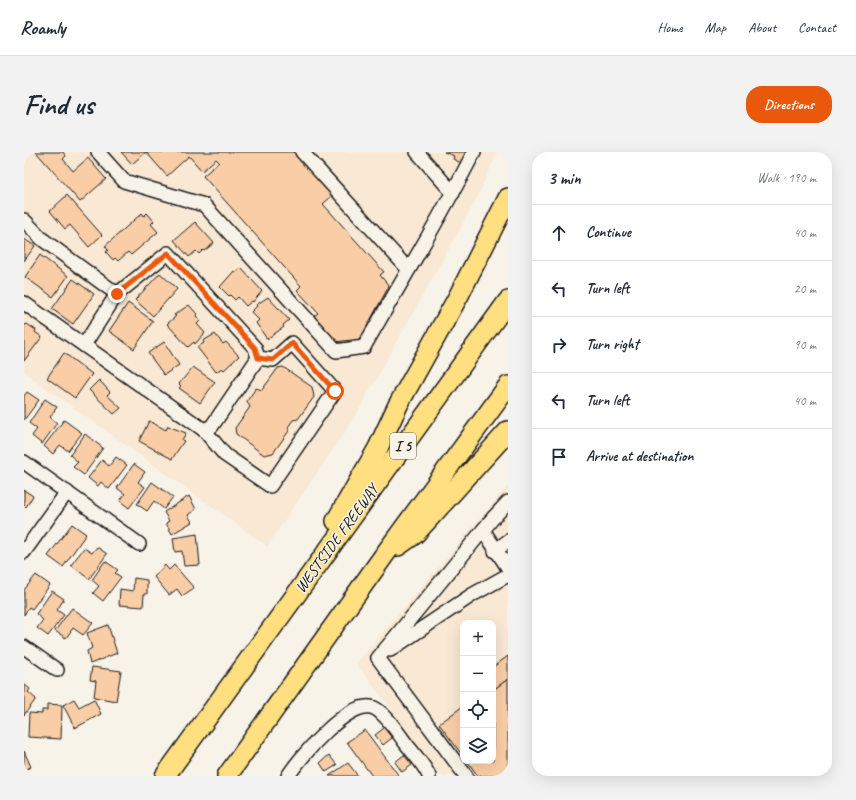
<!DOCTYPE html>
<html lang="en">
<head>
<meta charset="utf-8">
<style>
	:root { --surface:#fff; --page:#f2f2f3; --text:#1f2937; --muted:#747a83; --line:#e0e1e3; --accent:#ea580c }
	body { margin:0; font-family:Caveat,sans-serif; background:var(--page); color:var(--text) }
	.controls { position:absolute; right:12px; bottom:12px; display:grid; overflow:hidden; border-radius:8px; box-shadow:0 4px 16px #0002 }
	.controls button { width:36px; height:36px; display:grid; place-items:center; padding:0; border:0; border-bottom:1px solid var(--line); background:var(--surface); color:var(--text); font:20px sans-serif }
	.stop { position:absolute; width:12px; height:12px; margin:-9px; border:3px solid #ea580c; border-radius:50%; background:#fff }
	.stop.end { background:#ea580c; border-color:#fff; box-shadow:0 1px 4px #0008 }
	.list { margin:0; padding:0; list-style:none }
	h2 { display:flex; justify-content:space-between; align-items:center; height:52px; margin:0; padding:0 16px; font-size:17px }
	h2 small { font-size:13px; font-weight:400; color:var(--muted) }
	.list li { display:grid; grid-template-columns:26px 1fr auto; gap:12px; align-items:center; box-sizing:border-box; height:56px; padding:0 16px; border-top:1px solid var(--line) }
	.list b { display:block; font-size:15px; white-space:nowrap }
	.list em { font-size:13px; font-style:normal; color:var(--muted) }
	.icon { flex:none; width:22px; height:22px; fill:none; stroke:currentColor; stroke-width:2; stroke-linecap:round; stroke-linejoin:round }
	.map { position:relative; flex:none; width:484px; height:624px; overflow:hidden; border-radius:16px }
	header { display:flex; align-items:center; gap:24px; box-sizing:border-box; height:56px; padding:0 20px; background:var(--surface); border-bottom:1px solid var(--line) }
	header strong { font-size:19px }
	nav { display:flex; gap:22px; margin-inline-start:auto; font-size:14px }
	.intro { display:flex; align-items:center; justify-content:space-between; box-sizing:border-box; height:96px; padding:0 24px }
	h1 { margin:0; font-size:28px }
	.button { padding:10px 18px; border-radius:16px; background:var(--accent); color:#fff; font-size:14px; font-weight:700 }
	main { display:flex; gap:24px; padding:0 24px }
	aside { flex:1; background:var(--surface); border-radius:16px; box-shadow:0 4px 16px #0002 }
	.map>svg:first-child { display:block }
	.built { fill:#f8e8d4; fill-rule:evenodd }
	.building { fill:#f9cea7; stroke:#1c1c1c }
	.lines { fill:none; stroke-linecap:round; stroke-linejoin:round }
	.minor-casing { stroke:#1c1c1c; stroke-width:16 }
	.highway-casing { stroke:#1c1c1c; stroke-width:22 }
	.minor { stroke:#f7f3e8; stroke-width:13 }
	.highway { stroke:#ffdf80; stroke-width:19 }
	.route { stroke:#ea580c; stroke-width:5 }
	.labels { text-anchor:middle; stroke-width:3; stroke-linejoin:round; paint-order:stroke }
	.shield { fill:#f7f3e8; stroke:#5e5c59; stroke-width:1 }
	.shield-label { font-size:15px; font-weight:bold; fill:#1c1c1c }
	.street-label { font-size:16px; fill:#1c1c1c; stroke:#f7f3e8 }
</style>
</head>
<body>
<header>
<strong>Roamly</strong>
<nav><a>Home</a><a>Map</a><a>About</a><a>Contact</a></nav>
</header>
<div class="intro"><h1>Find us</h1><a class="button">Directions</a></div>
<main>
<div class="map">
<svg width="484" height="624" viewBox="0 0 484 624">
	<rect width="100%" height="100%" fill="#f7f3e8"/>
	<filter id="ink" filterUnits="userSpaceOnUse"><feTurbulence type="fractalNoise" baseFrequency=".025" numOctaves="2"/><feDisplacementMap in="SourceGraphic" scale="8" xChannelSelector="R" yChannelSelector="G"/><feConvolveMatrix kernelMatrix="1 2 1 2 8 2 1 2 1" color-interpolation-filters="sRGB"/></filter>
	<g filter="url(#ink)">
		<g class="built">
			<polygon points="0,0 473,0 453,46 329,268 243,394 0,220"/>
			<path d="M484 334V624H416L333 511ZM439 471H469V609H439Z"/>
		</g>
		<g class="building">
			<polygon points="12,0 39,0 42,4 39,7 49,19 64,6 82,27 56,50"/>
			<polygon points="97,0 270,0 309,43 299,52 360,120 356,123 365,134 336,187 311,190 289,165 294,161 273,138 277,134 179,24 195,10 192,7 178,19 165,4 143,24 122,0 108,12"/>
			<polygon points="420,0 442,0 437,11 429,7 430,4"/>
			<polygon points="43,43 78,83 65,95 46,73 41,77 26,59"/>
			<polygon points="118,61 120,64 123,61 130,69 127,72 134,80 107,103 104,100 94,109 91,106 89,108 82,100 84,98 81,94"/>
			<polygon points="171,70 190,91 180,99 179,98 175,102 172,99 165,105 150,88"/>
			<polygon points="0,87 11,94 0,109"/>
			<polygon points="16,103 44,124 29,145 1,125"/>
			<polygon points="217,116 238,139 229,150 228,149 222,154 214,145 211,148 206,143 205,144 196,135 210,119 211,121"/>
			<polygon points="136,121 153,137 129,164 111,148"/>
			<polygon points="49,127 70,142 49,172 28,157"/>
			<polygon points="244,145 265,168 259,173 260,175 243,187 232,171 235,168 227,160 233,154 232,153"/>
			<polygon points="104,151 129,169 110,197 85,179"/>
			<polygon points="165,153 173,162 172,164 176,169 173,172 181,181 171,192 170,190 164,195 143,172 152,164 150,163"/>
			<polygon points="0,172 2,173 3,172 12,178 11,180 18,185 0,209"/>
			<polygon points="191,182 199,192 202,190 215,204 200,218 198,216 192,220 173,195 180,191 179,189"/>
			<polygon points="140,190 155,213 140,223 124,201"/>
			<polygon points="40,201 68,222 51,246 23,226"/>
			<polygon points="169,215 191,230 176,251 155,236 157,234 155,232"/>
			<polygon points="259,215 288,235 290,245 274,267 269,268 264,275 265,279 249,301 240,303 212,282 211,276 226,255 223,249 232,236 238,238 254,216"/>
			<polygon points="75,228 86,240 83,243 97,256 90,262 65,238"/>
			<polygon points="3,240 15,248 0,268 0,244"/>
			<polygon points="21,247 33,255 26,265 33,271 18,292 8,284 13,277 5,271"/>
			<polygon points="40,268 58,281 44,299 36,293 29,302 20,294"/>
			<polygon points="125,269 142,278 144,274 162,281 158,288 160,289 148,307 115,289"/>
			<polygon points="61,282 79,296 60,323 49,315 54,310 46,303"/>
			<polygon points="92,305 103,313 85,337 77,330 74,334 64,326 78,308 85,314"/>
			<polygon points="110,312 121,320 114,330 121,335 105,356 96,349 101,342 93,336"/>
			<polygon points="128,330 149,345 140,357 130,349 123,359 113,352"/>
			<polygon points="0,338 9,344 2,355 0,353"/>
			<polygon points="165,344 172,357 164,363 168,370 148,382 142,371 145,369 140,360"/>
			<polygon points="48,372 62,382 39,415 24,404"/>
			<polygon points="173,382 176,413 160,414 158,399 151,400 149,386"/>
			<polygon points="73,395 83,402 65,427 47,413 60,396 68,401"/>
			<polygon points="81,409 94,418 91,421 97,425 79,449 69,441 75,434 68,428"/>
			<polygon points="141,413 145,418 150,413 170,436 158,444 153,437 145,443 130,425"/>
			<polygon points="12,423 26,433 8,457 5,455 0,463 0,438"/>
			<polygon points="110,426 123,428 123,442 120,442 119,455 95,453 96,437 109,439"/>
			<polygon points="28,439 40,447 33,458 40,463 24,484 13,476 19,468 12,462"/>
			<polygon points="48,456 69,471 59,483 49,476 42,486 31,479"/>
			<polygon points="84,473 93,501 66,512 63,499 68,496 63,481"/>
			<polygon points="484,504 484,527 469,538 469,515"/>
			<polygon points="68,515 97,519 92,549 70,545 72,529 66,528"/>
			<polygon points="484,527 484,624 454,624 443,609 469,609 469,538"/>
			<polygon points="0,532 6,537 4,540 12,547 0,563"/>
			<polygon points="50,547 55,555 70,547 77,562 51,576 39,553"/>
			<polygon points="23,552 38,553 37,587 4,585 5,561 18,562 18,558 23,558"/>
			<polygon points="439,554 439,604 415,572"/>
			<polygon points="360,576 368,586 359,593 351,583"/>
			<polygon points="341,578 375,624 348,624 323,590"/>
			<polygon points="0,599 7,615 0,618"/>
			<polygon points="305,603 313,613 302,620 296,611"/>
			<polygon points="380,603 388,613 378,620 371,610"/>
			<polygon points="324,611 334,624 305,624"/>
		</g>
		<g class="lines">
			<defs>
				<g id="minor">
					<path d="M74 0 100 29 180 53 312 199 340 195C377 130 416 67 450 0"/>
					<polyline points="278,0 384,117"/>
					<polyline points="393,0 429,41"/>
					<polyline points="0,68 18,87 93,142 144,101 231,196 234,206 188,274 180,278 0,151"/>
					<polyline points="60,193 93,142"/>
					<polyline points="180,278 201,303 246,334 311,239 268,191 249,208 234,206"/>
					<polyline points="0,310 115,392"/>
					<polyline points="459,378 484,416"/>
					<polyline points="471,399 484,389"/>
					<polyline points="0,400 43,340"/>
					<polyline points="0,495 33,518"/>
					<polyline points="366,498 448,443 484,423"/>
					<path d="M264 624C275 607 328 542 352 557 363 564 372 578 380 589 388 600 400 612 405 624"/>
					<polyline points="442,624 354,506 469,366 484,350"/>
				</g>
				<g id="highway">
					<polyline points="312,369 354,296 374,253 434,145 484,46"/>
					<polyline points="374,394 391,382 484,279"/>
					<polyline points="141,624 484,149"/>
					<polyline points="203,624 361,402 484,234"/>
				</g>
			</defs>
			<use href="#minor" class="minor-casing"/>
			<use href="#highway" class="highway-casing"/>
			<use href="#minor" class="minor"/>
			<use href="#highway" class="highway"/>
		</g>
	</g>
	<g class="lines" filter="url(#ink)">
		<polyline class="route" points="93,142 144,101 231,196 234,206 249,208 268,191 311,239"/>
	</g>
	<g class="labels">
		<rect class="shield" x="366" y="281" width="26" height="26" rx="3"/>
		<g class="shield-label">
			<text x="379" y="299">I 5</text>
		</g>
		<g class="street-label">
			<text transform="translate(312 386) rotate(-54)" y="6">WESTSIDE FREEWAY</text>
		</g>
	</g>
</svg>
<div class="controls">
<button>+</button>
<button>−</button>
<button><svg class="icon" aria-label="locate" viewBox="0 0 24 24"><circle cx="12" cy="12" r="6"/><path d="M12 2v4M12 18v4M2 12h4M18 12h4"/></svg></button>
<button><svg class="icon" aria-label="layers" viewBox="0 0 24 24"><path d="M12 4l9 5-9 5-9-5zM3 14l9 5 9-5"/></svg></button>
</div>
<div class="stop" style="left:311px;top:239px"></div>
<div class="stop end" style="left:93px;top:142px"></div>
</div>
<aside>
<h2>3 min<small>Walk · 190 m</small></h2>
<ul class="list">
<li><svg class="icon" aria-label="ahead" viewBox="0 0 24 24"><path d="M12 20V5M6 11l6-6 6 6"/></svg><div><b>Continue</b></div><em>40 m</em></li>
<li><svg class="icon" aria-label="left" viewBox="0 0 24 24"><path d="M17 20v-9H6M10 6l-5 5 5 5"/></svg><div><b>Turn left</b></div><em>20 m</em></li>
<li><svg class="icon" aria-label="right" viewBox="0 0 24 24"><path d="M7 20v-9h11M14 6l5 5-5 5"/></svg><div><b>Turn right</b></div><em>90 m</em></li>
<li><svg class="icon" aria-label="left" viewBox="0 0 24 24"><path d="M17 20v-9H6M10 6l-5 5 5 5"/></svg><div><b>Turn left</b></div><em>40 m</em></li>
<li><svg class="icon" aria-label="arrive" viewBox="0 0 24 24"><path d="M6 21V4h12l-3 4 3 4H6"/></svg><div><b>Arrive at destination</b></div></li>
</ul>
</aside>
</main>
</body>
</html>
